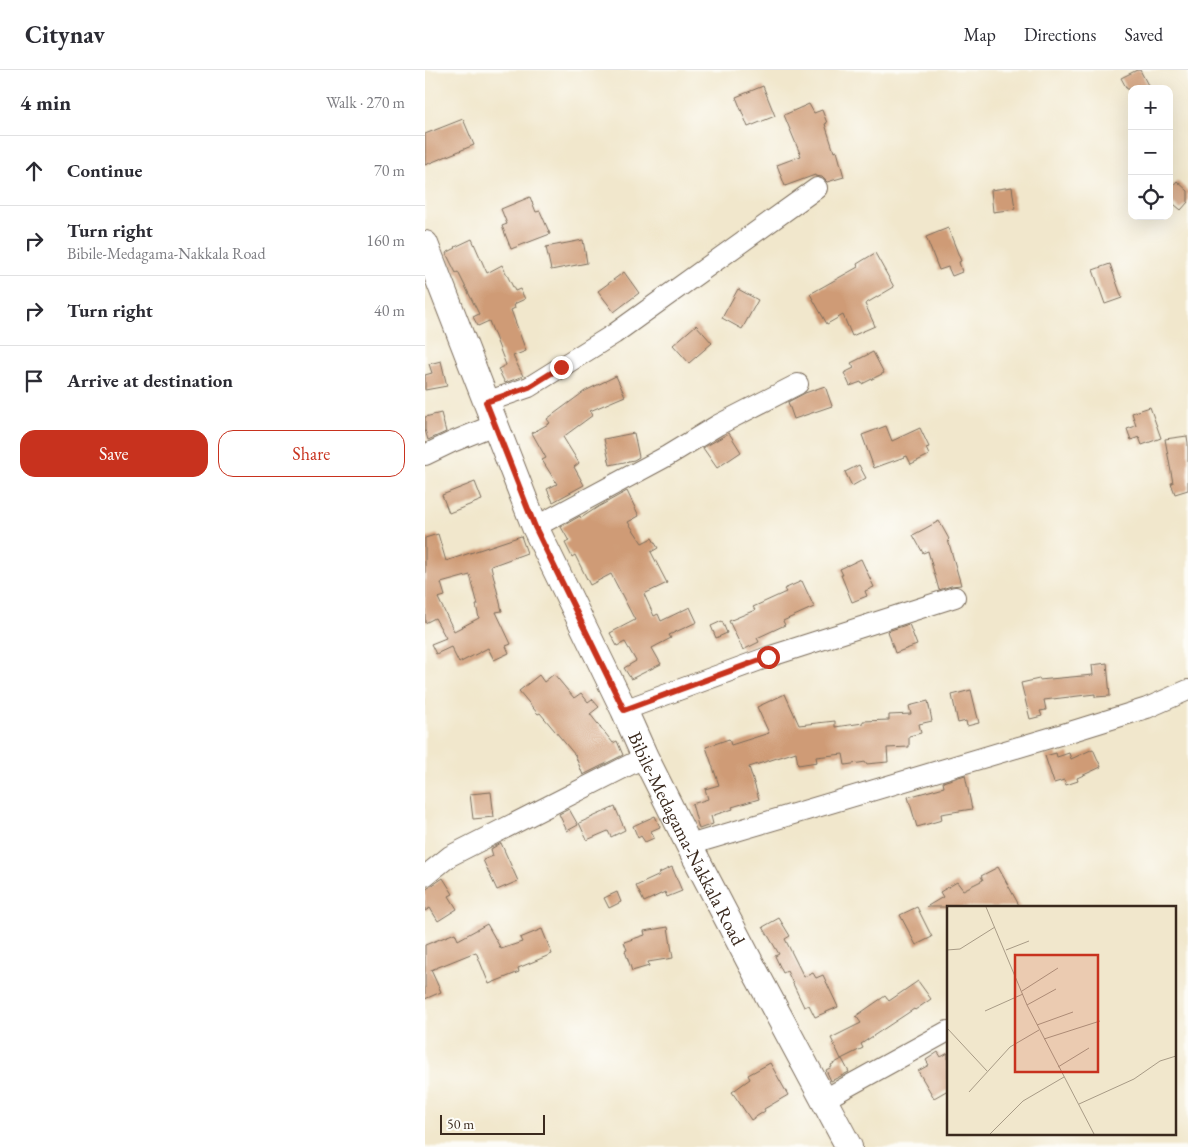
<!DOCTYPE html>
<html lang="en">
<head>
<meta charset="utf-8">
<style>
	:root { --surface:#fff; --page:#f2f2f3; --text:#2b2b33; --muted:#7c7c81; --line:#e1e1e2; --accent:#c8321e }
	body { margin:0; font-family:"EB Garamond",serif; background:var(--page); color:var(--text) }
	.controls { position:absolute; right:15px; top:15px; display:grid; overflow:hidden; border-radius:10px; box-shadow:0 5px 20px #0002 }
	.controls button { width:45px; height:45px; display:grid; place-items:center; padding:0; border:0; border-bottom:1px solid var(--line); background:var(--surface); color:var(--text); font:25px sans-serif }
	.scale { position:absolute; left:15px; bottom:12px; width:105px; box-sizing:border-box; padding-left:5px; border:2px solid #3b2a1e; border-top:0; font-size:14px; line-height:18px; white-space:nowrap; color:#3b2a1e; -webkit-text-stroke:4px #fdfcf7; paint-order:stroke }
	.stop { position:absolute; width:15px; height:15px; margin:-11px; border:4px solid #c8321e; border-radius:50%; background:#fff }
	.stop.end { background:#c8321e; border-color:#fff; box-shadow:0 1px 5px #0008 }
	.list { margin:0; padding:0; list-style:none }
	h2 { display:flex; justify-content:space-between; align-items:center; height:65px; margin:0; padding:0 20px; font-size:21px }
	h2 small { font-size:16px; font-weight:400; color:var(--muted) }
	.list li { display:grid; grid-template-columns:32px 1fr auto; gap:15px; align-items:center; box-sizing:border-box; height:70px; padding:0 20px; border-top:1px solid var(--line) }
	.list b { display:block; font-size:19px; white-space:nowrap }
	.list p { margin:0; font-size:16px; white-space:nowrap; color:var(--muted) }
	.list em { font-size:16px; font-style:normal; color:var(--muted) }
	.actions { display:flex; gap:10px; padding:15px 20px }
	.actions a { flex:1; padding:11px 0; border:1px solid var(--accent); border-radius:15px; text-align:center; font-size:18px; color:var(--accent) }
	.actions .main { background:var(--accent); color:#fff }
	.icon { flex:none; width:28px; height:28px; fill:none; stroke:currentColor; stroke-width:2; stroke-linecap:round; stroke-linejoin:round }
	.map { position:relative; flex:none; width:763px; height:1077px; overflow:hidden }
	header { display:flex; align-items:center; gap:30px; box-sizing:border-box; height:70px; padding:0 25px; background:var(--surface); border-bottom:1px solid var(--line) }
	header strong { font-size:24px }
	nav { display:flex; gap:28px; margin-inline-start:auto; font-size:18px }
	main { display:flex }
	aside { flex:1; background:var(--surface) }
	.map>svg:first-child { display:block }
	.building { fill:#cf9b76; fill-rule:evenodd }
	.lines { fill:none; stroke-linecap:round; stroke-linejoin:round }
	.minor-casing { stroke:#7b6c5b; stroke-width:22 }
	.major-casing { stroke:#7b6c5b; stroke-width:28 }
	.minor { stroke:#fff; stroke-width:20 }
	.major { stroke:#fff; stroke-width:26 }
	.route { stroke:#c8321e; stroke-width:6 }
	.labels { text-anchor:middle; stroke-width:4; stroke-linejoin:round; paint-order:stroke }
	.street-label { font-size:19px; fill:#3b2a1e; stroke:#fdfcf7 }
	.inset-road { fill:none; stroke:#a89b86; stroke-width:1 }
	.view { fill:#c8321e; fill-opacity:0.15; stroke:#c8321e; stroke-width:2.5 }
	.inset-edge { fill:none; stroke:#3b2a1e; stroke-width:2.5 }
</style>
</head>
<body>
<header>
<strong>Citynav</strong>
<nav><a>Map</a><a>Directions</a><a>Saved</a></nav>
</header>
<main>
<aside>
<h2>4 min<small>Walk · 270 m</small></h2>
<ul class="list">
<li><svg class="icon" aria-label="ahead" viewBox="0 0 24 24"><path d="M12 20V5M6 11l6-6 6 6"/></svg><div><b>Continue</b></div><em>70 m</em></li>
<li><svg class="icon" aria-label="right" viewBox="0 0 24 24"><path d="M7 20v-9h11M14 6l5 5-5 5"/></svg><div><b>Turn right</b><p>Bibile-Medagama-Nakkala Road</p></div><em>160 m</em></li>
<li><svg class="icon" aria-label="right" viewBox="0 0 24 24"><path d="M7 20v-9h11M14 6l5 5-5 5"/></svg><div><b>Turn right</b></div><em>40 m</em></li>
<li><svg class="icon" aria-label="arrive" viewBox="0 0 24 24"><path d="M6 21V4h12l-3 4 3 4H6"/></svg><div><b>Arrive at destination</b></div></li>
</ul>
<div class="actions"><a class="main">Save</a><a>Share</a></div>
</aside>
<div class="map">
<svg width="763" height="1077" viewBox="0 0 763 1077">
	<rect width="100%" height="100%" fill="#fdfcf7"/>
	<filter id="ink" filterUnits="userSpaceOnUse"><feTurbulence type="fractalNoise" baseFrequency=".02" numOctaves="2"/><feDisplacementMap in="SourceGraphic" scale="10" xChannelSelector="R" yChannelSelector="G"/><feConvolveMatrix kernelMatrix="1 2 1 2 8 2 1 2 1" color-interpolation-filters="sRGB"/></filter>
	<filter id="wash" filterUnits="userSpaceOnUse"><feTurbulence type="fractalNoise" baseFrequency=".0096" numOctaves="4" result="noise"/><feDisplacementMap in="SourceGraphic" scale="20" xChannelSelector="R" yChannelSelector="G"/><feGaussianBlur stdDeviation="1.12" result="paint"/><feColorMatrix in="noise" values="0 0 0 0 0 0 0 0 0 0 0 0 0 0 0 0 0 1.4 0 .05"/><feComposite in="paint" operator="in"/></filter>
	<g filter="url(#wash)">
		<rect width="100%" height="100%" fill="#f1e7cc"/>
		<g id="blocks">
			<g class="building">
				<polygon points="712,0 715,0 725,19 702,19 696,8"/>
				<polygon points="338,16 350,46 323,57 311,27"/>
				<polygon points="384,34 389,43 397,40 402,53 400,54 409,82 412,81 419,107 402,112 397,107 390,106 390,105 360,116 352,95 376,86 359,45"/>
				<polygon points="38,49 49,75 0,95 0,64"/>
				<polygon points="752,111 763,121 763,132 756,140 744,130 744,120"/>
				<polygon points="587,117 590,139 568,142 566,120"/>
				<polygon points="105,127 111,142 115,141 125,164 86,179 77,156 82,154 76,139"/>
				<polygon points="523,158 536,191 534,192 537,202 527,206 523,197 514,200 501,167"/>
				<polygon points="47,169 62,203 77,195 90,221 95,219 100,229 89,234 90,238 86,240 101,281 88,286 98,306 80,313 73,299 81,295 64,251 53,256 48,247 54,244 33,202 31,203 21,183 31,178 30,177"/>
				<polygon points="158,170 162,193 126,200 121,177"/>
				<polygon points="450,183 469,217 440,234 450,256 427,266 418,245 402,254 385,224 433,197 432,194"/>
				<polygon points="685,194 697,228 680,234 668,200"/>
				<polygon points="199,202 214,223 189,242 173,221"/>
				<polygon points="313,219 333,230 317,259 297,248"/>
				<polygon points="271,255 287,273 264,293 248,275"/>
				<polygon points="448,282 459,303 437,314 436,312 425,316 419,303 429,298 426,293"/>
				<polygon points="16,291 22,316 0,320 0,305 7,303 4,294"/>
				<polygon points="191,306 200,326 165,341 168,345 138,367 154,393 149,397 159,415 128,432 122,419 132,414 117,390 121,388 107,363 125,353 122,349 160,321"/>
				<polygon points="400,316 407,336 369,349 363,332 380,323"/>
				<polygon points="725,337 736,368 717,375 714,367 706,370 702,359 711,356 707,343"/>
				<polygon points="16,343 21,362 3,370 0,360 0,347"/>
				<polygon points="461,356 467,371 495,358 504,377 501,378 504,385 486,394 482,386 449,398 437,365"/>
				<polygon points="209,363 214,387 209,390 185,395 179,369"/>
				<polygon points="304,363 316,382 292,398 278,378"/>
				<polygon points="762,366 763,373 763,420 750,424 746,413 748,413 740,369"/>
				<polygon points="434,395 441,408 427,416 420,402"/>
				<polygon points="50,412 57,430 24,443 17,425"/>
				<polygon points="202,421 214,446 203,452 217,473 227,468 233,478 226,482 242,513 219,524 229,546 233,544 236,551 265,537 272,552 244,565 246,568 227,578 236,594 206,609 199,598 211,591 200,572 192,576 185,563 210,550 186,504 165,515 150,485 147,487 140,473 144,471 136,457 155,446 156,448 173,437"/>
				<polygon points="514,451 524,469 523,470 536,515 526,516 514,520 503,481 498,483 488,465"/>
				<path d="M13 464 21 491 96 466 102 483 66 496 77 541 71 542 86 574 81 576 84 583 69 590 63 578 34 593 26 577 11 584 6 574 21 568 10 548 0 553V468ZM45 505 53 535H51L54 548 29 561 13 528 20 526 16 513Z"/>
				<polygon points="436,489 449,517 440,521 442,526 427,532 416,505 418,505 415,499"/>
				<polygon points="377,511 389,537 358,551 360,555 332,568 334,572 318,580 304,551 330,540 328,537 361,522 359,519"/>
				<polygon points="297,551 302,563 291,568 286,556"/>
				<polygon points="484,554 492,575 470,583 463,561"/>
				<polygon points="682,593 685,626 670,627 670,624 619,630 621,640 615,641 617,646 605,649 596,613 614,609 614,610 668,605 667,595"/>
				<polygon points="129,604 149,628 156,623 163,632 167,629 174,637 165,644 188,673 192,671 198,685 158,705 150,685 115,643 113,644 94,621 114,605 119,612"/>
				<polygon points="546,620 554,653 542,656 541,651 533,653 527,625"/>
				<polygon points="360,624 374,655 410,651 410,657 438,653 438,651 464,650 464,645 486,644 484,636 503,631 507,651 494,654 496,663 484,666 484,677 462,678 463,692 441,694 441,692 420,695 418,684 391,687 392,692 373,695 371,682 324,697 334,729 307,737 308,739 286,746 288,754 274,759 267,734 283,729 280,719 294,715 281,677 304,669 306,675 344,663 332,637"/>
				<polygon points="668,679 676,697 652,708 653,711 641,715 639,710 629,713 620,686 631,683 632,687 644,683 646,689"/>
				<polygon points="540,705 547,739 516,744 517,750 492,757 483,727 519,717 518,712"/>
				<polygon points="66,722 69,747 48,749 45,724"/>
				<polygon points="190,737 200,760 186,767 183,761 162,770 154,753"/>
				<polygon points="144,739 153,755 142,761 134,744"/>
				<polygon points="230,746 235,757 226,761 229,768 220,772 216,766 213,768 208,756"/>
				<polygon points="76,773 93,811 72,820 58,790 68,786 66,779"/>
				<polygon points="247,797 257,821 242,827 240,822 219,832 211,816 235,805 234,803"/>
				<polygon points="573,797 595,837 501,837 518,827 515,822 532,812 538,820 558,810 556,806"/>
				<polygon points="18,808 28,824 24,826 32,839 13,851 5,838 0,841 0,820"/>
				<polygon points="192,822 196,832 184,838 179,828"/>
				<polygon points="492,837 507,867 491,875 475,845"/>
				<polygon points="354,848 365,866 360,869 379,907 388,903 391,908 398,905 413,937 390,947 384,935 379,937 362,901 358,903 350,886 354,884 338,857"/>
				<polygon points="62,854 76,879 97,872 95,868 117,859 127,884 93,898 94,902 64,914 51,882 48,883 6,900 16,922 0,929 0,875 30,863 33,870"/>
				<polygon points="243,857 248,888 223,892 224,896 207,901 200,881 202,880 199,872 220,865 219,861"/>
				<polygon points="493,911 506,929 490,940 489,939 436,974 438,978 416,989 406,968 436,953 431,946 460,926 464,931"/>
				<polygon points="513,982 516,987 523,983 523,1020 509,1028 493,1001 504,995 501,990"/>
				<polygon points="417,989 424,1002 406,1011 401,1000 407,997 406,995"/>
				<polygon points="345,993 363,1025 339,1039 340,1041 326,1050 307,1022 325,1009 323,1005"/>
			</g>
		</g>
	</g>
	<g filter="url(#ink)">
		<use href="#blocks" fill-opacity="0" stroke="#7b6c5b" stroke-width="1"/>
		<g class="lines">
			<defs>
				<g id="minor">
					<polyline points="61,332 104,317 189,264 392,118"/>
					<polyline points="0,385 27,372 69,355"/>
					<polyline points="110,457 242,386 293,355 373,314"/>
					<polyline points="199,640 343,587 530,527"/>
					<polyline points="264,775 648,661 722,638 763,620"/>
					<polyline points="0,806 25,786 220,687"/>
					<polyline points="398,1030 523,961"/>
				</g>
				<g id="major">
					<path id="s1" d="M0 174 110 457 199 640 220 687 264 775 325 892 424 1077"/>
				</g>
			</defs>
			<use href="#minor" class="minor-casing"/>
			<use href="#major" class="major-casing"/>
			<use href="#minor" class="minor"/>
			<use href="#major" class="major"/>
		</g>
	</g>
	<g class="lines" filter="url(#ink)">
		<polyline class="route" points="136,297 104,317 61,332 110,457 199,640 343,587"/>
	</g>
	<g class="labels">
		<g class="street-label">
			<text dy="7" stroke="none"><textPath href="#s1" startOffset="650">Bibile-Medagama-Nakkala Road</textPath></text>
		</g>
	</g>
	<g transform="translate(522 836)">
		<rect width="229" height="229" fill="#f1e7cc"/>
		<path class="inset-road" d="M39 1 80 99 147 228M0 44 13 43 48 21M59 44 82 35M75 85 111 62M80 99 109 83M38 105 76 88M90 119 126 106M0 122 40 165M97 133 153 115M111 161 142 142M22 186 63 141 92 124M132 198 187 173 213 155 229 150M43 228 76 195 117 171"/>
		<path class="view" d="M68 49H151V166H68Z"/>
		<rect width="229" height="229" class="inset-edge"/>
	</g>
</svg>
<div class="controls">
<button>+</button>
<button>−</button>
<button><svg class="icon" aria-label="locate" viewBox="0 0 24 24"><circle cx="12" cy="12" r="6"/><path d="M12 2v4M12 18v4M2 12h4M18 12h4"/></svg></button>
</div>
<div class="scale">50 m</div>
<div class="stop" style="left:343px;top:587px"></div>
<div class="stop end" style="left:136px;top:297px"></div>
</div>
</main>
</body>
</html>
